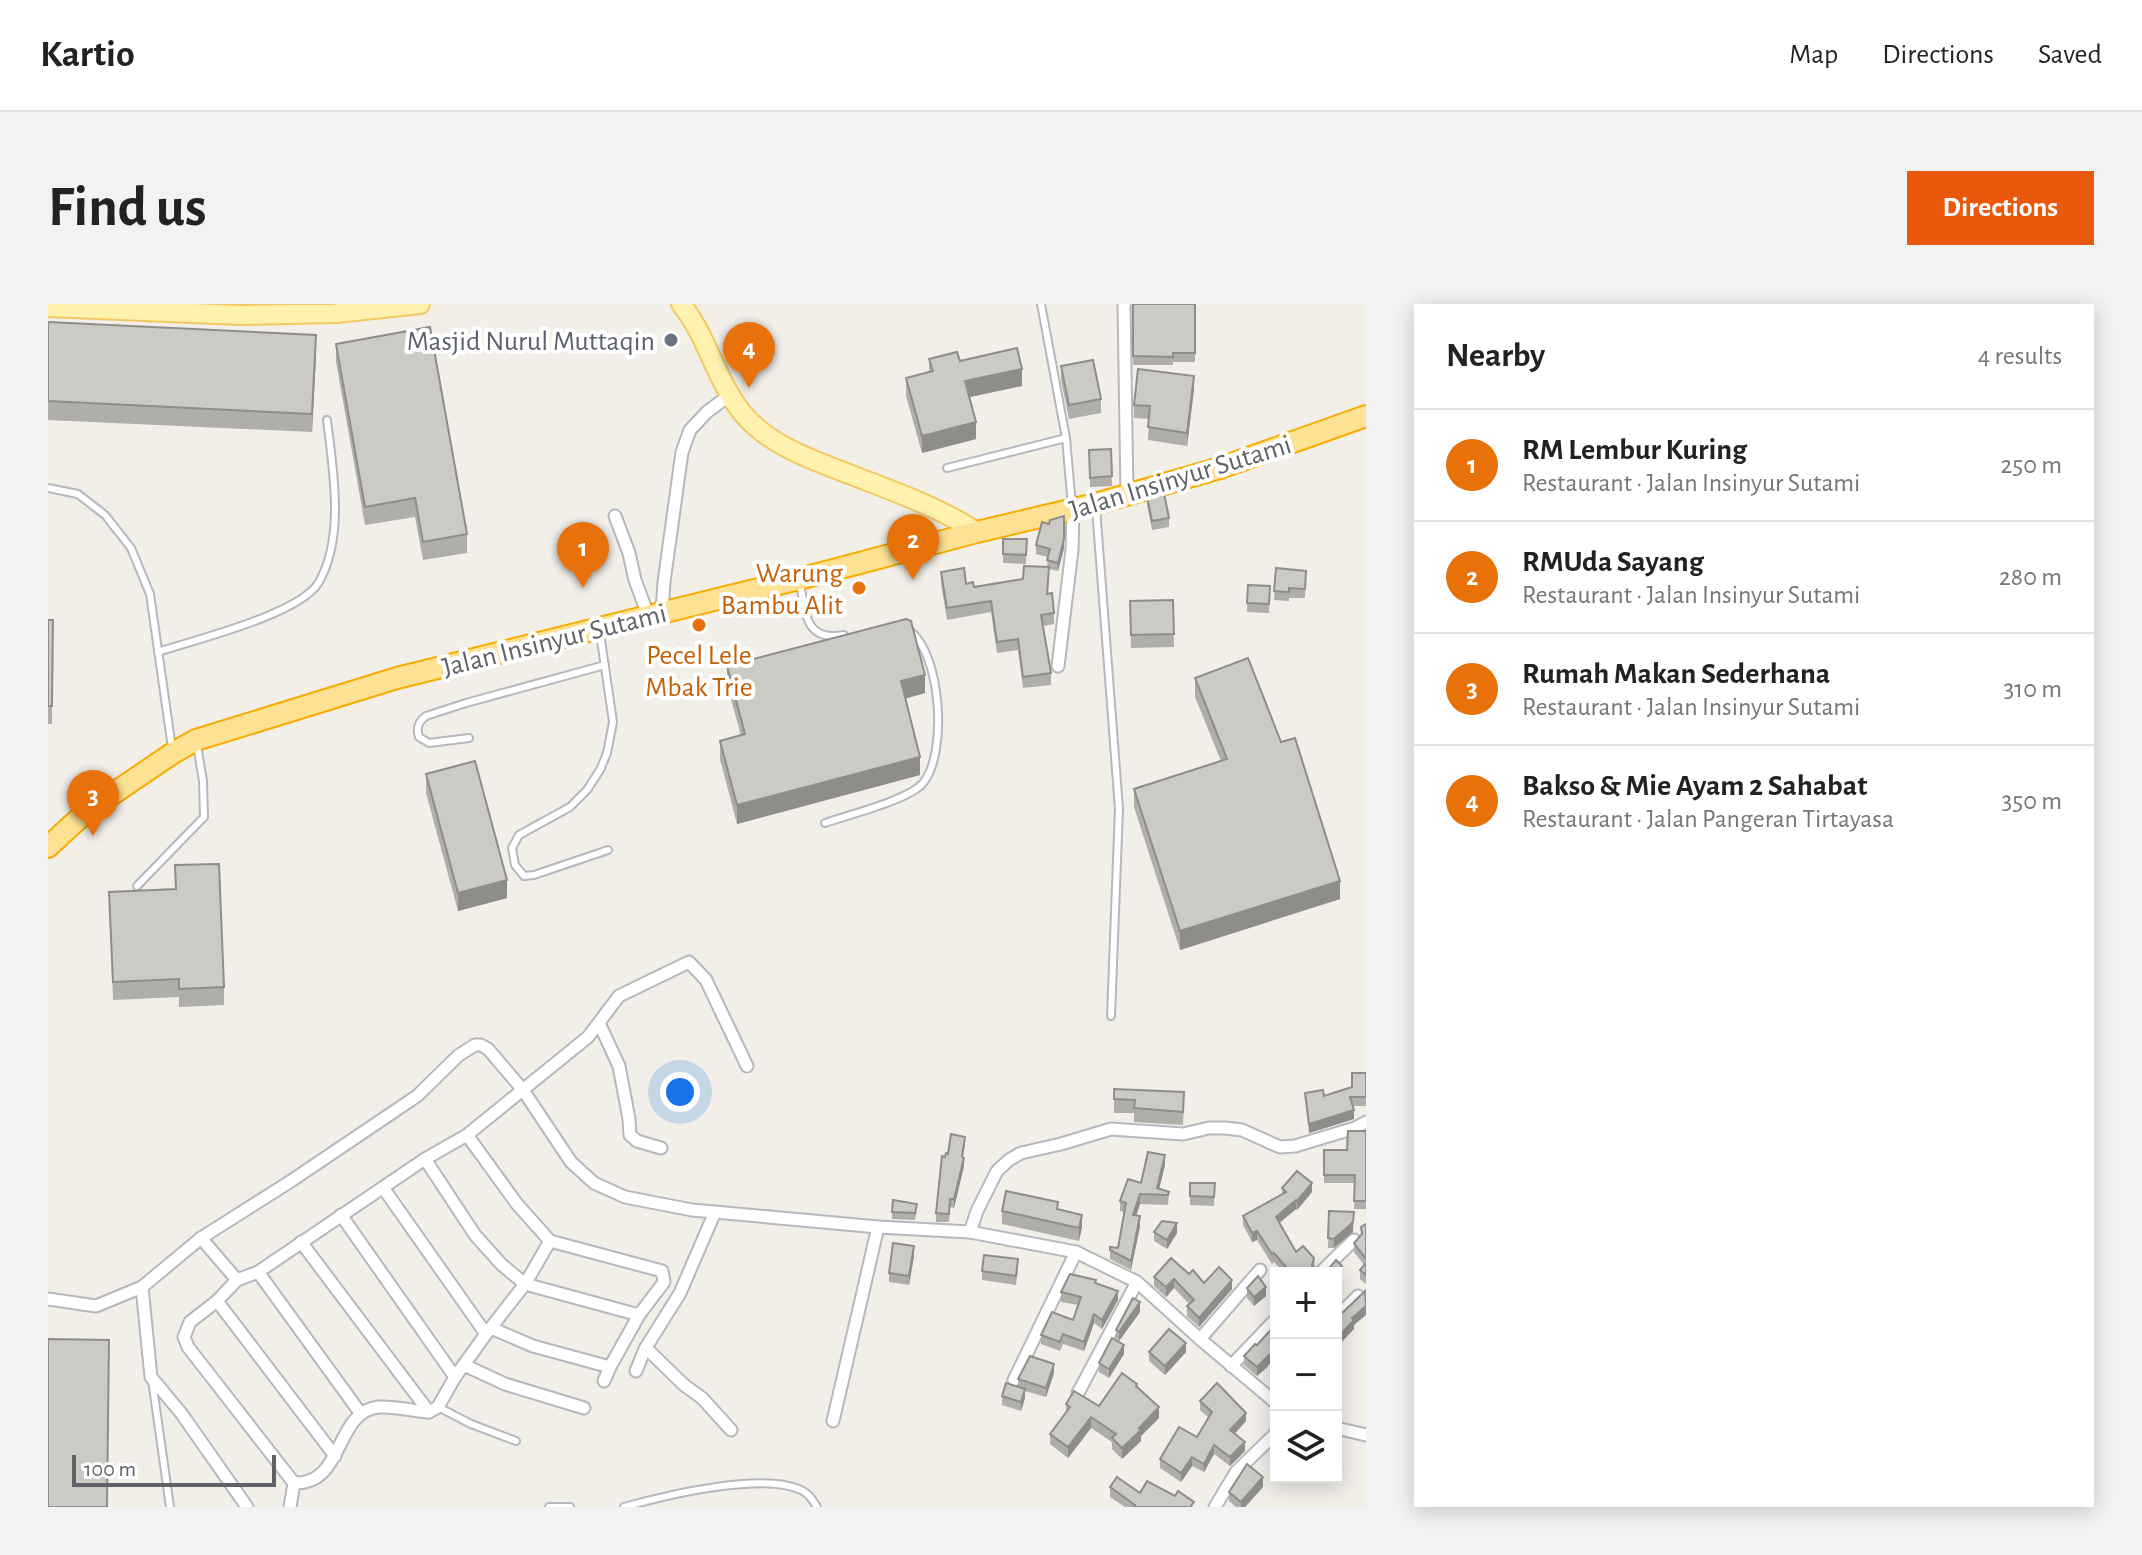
<!DOCTYPE html>
<html lang="en">
<head>
<meta charset="utf-8">
<style>
	:root { --surface:#fff; --page:#f2f2f2; --text:#222; --muted:#767676; --line:#e0e0e0; --accent:#ea580c }
	body { margin:0; font-family:"Alegreya Sans",sans-serif; background:var(--page); color:var(--text) }
	.controls { position:absolute; right:24px; bottom:24px; display:grid; overflow:hidden; border-radius:0px; box-shadow:0 4px 20px #0003 }
	.controls button { width:72px; height:72px; display:grid; place-items:center; padding:0; border:0; border-bottom:2px solid var(--line); background:var(--surface); color:var(--text); font:40px sans-serif }
	.scale { position:absolute; left:24px; bottom:20px; width:204px; box-sizing:border-box; padding-left:8px; border:4px solid #5f6368; border-top:0; font-size:22px; line-height:28px; white-space:nowrap; color:#5f6368; -webkit-text-stroke:6px #fff; paint-order:stroke }
	.you { position:absolute; left:632px; top:788px; width:28px; height:28px; margin:-20px; border:6px solid #fff; border-radius:50%; background:#1a73e8; box-shadow:0 0 0 12px #1a73e833 }
	.badge { display:grid; place-items:center; width:52px; height:52px; border-radius:50%; background:var(--accent); color:#fff; font-size:26px; font-weight:700 }
	.pin { position:absolute; translate:-50% -66px; filter:drop-shadow(0 2px 4px #0008) }
	.pin::after { content:''; position:absolute; top:42px; width:28px; height:24px; background:inherit; clip-path:polygon(0 0,100% 0,50% 100%) }
	.list { margin:0; padding:0; list-style:none }
	h2 { display:flex; justify-content:space-between; align-items:center; height:104px; margin:0; padding:0 32px; font-size:34px }
	h2 small { font-size:26px; font-weight:400; color:var(--muted) }
	.list li { display:grid; grid-template-columns:52px 1fr auto; gap:24px; align-items:center; box-sizing:border-box; height:112px; padding:0 32px; border-top:2px solid var(--line) }
	.list b { display:block; font-size:30px; white-space:nowrap }
	.list p { margin:0; font-size:26px; white-space:nowrap; color:var(--muted) }
	.list em { font-size:26px; font-style:normal; color:var(--muted) }
	.icon { flex:none; width:44px; height:44px; fill:none; stroke:currentColor; stroke-width:2; stroke-linecap:round; stroke-linejoin:round }
	.map { position:relative; flex:none; width:1318px; height:1203px; overflow:hidden; border-radius:0px }
	header { display:flex; align-items:center; gap:48px; box-sizing:border-box; height:112px; padding:0 40px; background:var(--surface); border-bottom:2px solid var(--line) }
	header strong { font-size:38px }
	nav { display:flex; gap:44px; margin-inline-start:auto; font-size:28px }
	.intro { display:flex; align-items:center; justify-content:space-between; box-sizing:border-box; height:192px; padding:0 48px }
	h1 { margin:0; font-size:56px }
	.button { padding:20px 36px; border-radius:0px; background:var(--accent); color:#fff; font-size:28px; font-weight:700 }
	main { display:flex; gap:48px; padding:0 48px }
	aside { flex:1; background:var(--surface); border-radius:0px; box-shadow:0 4px 20px #0003 }
	.map>svg:first-child { display:block }
	.lines { fill:none; stroke-linecap:round; stroke-linejoin:round }
	.lane-casing { stroke:#b5b8bc; stroke-width:10 }
	.street-casing { stroke:#b5b8bc; stroke-width:15 }
	.primary-casing { stroke:#f2c960; stroke-width:22 }
	.highway-casing { stroke:#f9ab00; stroke-width:24 }
	.lane { stroke:#fff; stroke-width:6 }
	.street { stroke:#fff; stroke-width:11 }
	.primary { stroke:#fff2af; stroke-width:18 }
	.highway { stroke:#fde293; stroke-width:20 }
	.wall { fill:#afaea9 }
	.shaded-wall { fill:#8f8d8a }
	.building { fill:#cccac5; stroke:#8f8d8a; stroke-width:2 }
	.worship-dot { fill:#6b7280; stroke:#fff; stroke-width:3 }
	.food-dot { fill:#e8710a; stroke:#fff; stroke-width:3 }
	.labels { text-anchor:middle; stroke-width:8; stroke-linejoin:round; paint-order:stroke }
	.worship-label { font-size:28px; fill:#5b616d; stroke:#fff; text-anchor:end }
	.street-label { font-size:28px; fill:#5f6368; stroke:#fff }
	.food-label { font-size:28px; fill:#c56008; stroke:#fff; text-anchor:end }
</style>
</head>
<body>
<header>
<strong>Kartio</strong>
<nav><a>Map</a><a>Directions</a><a>Saved</a></nav>
</header>
<div class="intro"><h1>Find us</h1><a class="button">Directions</a></div>
<main>
<div class="map">
<svg width="1318" height="1203" viewBox="0 0 1318 1203">
	<rect width="100%" height="100%" fill="#f1efe8"/>
	<g class="lines">
		<defs>
			<g id="lane">
				<polyline points="993,0 1018,134 1024,202"/>
				<polyline points="899,164 1018,134"/>
				<polyline points="0,184 30,190 57,211 83,244 102,290 124,444"/>
				<polyline points="1048,204 1071,505 1063,712"/>
				<path d="M752 280C758 310 757 338 796 331"/>
				<polyline points="552,329 565,418 559,449 552,466 539,486 522,503 471,531 464,544 467,561 476,572 486,571 560,546"/>
				<path d="M110 348C146 336 253 310 271 278 297 232 285 166 279 116"/>
				<path d="M421 434 381 439 371 433C368 424 370 418 378 412L418 399 557 361"/>
				<path d="M777 519C800 511 861 496 875 479 900 449 893 350 862 327"/>
				<polyline points="89,582 156,513 155,477 149,441"/>
				<polyline points="104,1076 122,1203"/>
				<polyline points="390,1103 423,1120 468,1137"/>
				<polyline points="501,1203 522,1203"/>
				<path d="M576 1203C615 1192 723 1165 758 1189 762 1192 766 1198 769 1203"/>
			</g>
			<g id="street">
				<polyline points="1076,0 1079,191"/>
				<polyline points="567,212 581,249 587,276 600,311"/>
				<polyline points="614,308 616,278 634,148 642,126 659,108 683,90"/>
				<polyline points="1010,362 1024,246 1025,205"/>
				<polyline points="551,719 571,762 581,815 582,831 589,837 613,844"/>
				<polyline points="419,831 469,900 502,937 614,967 616,978 591,1011 562,1063 556,1077"/>
				<polyline points="377,855 427,931 454,961 477,980 591,1011"/>
				<polyline points="336,885 438,1030 477,980 502,937"/>
				<polyline points="293,911 407,1073"/>
				<polyline points="922,928 929,907 949,867 961,856 973,849 1013,840 1063,825 1135,830 1161,824 1177,824 1194,826 1232,843 1247,842 1307,824 1318,818"/>
				<polyline points="153,934 189,976"/>
				<polyline points="253,938 381,1108"/>
				<polyline points="210,968 313,1110"/>
				<polyline points="1272,969 1306,936"/>
				<polyline points="94,983 103,1073 133,1109 199,1203"/>
				<polyline points="0,995 48,1002 94,983 153,934 243,877 369,792 411,751 427,741 433,741 440,745 475,786 523,858 546,879 577,893 644,906 830,923 922,928 1028,948 1089,978 1152,1035 1228,1099"/>
				<polyline points="169,997 287,1152"/>
				<polyline points="1288,1014 1310,992"/>
				<polyline points="443,1024 485,1042 562,1063"/>
				<polyline points="1152,1035 1212,966"/>
				<polyline points="598,1044 636,1081 654,1094 683,1126"/>
				<polyline points="416,1061 457,1080 536,1104"/>
				<polyline points="1183,1062 1228,1015"/>
				<polyline points="588,1067 597,1045 632,989 667,908"/>
				<polyline points="966,1076 1028,948"/>
				<polyline points="1030,1089 1089,978"/>
				<polyline points="785,1117 830,923"/>
				<polyline points="1288,1124 1318,1131"/>
				<polyline points="246,1179 140,1043 136,1033 142,1018 169,997 189,976 210,968 377,855 419,831 540,733 571,692 641,658 658,676 699,762"/>
				<path d="M242 1203 246 1179C297 1181 286 1107 331 1103 347 1102 365 1107 381 1108L390 1103 407 1073 438 1030"/>
				<polyline points="1167,1203 1188,1168 1228,1129"/>
			</g>
			<g id="primary">
				<path d="M633 0C660 33 668 78 696 111 726 146 777 160 819 177 856 191 895 206 929 228"/>
				<polyline points="0,3 192,11 288,9 372,0"/>
			</g>
			<polyline id="highway" points="0,543 38,508 125,449 148,436 349,374 751,275 929,228 1047,200 1172,164 1318,112"/>
		</defs>
		<use href="#lane" class="lane-casing"/>
		<use href="#street" class="street-casing"/>
		<use href="#primary" class="primary-casing"/>
		<use href="#highway" class="highway-casing"/>
		<use href="#lane" class="lane"/>
		<use href="#street" class="street"/>
		<use href="#primary" class="primary"/>
		<use href="#highway" class="highway"/>
	</g>
	<g class="wall">
		<polygon points="1084,0 1147,0 1147,58 1125,58 1125,61 1085,61"/>
		<polygon points="0,18 268,49 264,128 0,116"/>
		<polygon points="288,40 419,230 419,249 375,256 367,213 317,221 288,58"/>
		<polygon points="881,55 912,57 974,82 922,93 928,135 874,149 858,92 858,74 881,68"/>
		<polygon points="1013,62 1053,95 1053,109 1021,115 1013,76"/>
		<polygon points="1146,85 1139,142 1100,136 1101,115 1086,114 1086,101"/>
		<polygon points="1063,145 1064,182 1042,183 1041,146"/>
		<polygon points="1099,192 1121,214 1121,223 1104,226 1099,201"/>
		<polygon points="955,235 979,235 978,260 955,259"/>
		<polygon points="988,241 1016,244 1010,267 1001,265 1000,290 1006,309 1006,320 995,322 1003,369 1003,381 975,384 970,346 949,349 943,308 899,316 893,280 893,268 926,283 975,275 999,263 1000,253 988,250"/>
		<polygon points="1228,264 1258,267 1257,294 1241,294 1241,297 1226,296"/>
		<polygon points="1200,281 1222,282 1221,309 1199,308"/>
		<polygon points="1125,296 1126,343 1083,344 1082,297"/>
		<polygon points="0,316 5,316 4,420 0,420"/>
		<polygon points="679,362 877,389 857,394 872,471 689,520 672,455 672,437 693,432 679,380"/>
		<polygon points="1147,374 1292,595 1132,646 1086,503 1086,485 1173,457 1147,393"/>
		<polygon points="378,470 459,594 410,607 378,489"/>
		<polygon points="127,561 176,683 176,701 131,703 131,693 65,696 61,588 127,585"/>
		<polygon points="1318,769 1318,802 1305,802 1306,815 1261,829 1257,789 1276,792 1304,783"/>
		<polygon points="1066,785 1136,802 1135,821 1086,818 1086,809 1066,809"/>
		<polygon points="1318,827 1318,905 1306,905 1307,879 1276,879 1276,846 1299,846"/>
		<polygon points="917,841 915,853 916,862 906,904 902,903 901,918 888,918 888,909 897,853 900,850"/>
		<polygon points="1117,861 1111,885 1121,888 1120,901 1092,900 1088,912 1092,922 1083,966 1062,955 1062,946 1070,944 1076,908 1072,907 1072,897 1093,879"/>
		<polygon points="1249,867 1264,879 1264,888 1249,906 1248,905 1231,919 1248,948 1255,942 1266,954 1267,966 1278,968 1288,956 1294,962 1294,972 1288,977 1288,969 1234,969 1235,968 1226,958 1224,960 1209,936 1204,938 1195,921 1195,912 1234,891 1234,884"/>
		<polygon points="1142,879 1167,879 1166,902 1142,901"/>
		<polygon points="1010,905 1034,923 1031,937 954,920 954,907"/>
		<polygon points="869,907 867,916 844,915 844,908"/>
		<polygon points="1281,907 1305,928 1286,944 1280,944"/>
		<polygon points="1318,920 1318,980 1312,975 1312,966 1316,961 1306,948 1306,939 1313,931"/>
		<polygon points="1106,928 1129,929 1119,945 1106,937"/>
		<polygon points="866,952 861,981 841,978 841,969"/>
		<polygon points="970,964 968,981 934,976 934,967"/>
		<polygon points="1141,970 1156,979 1184,985 1151,1023 1139,1012 1139,1002 1141,1000 1126,984 1118,993 1106,982 1106,973"/>
		<polygon points="1048,979 1070,996 1054,1025 1046,1019 1036,1047 1015,1040 1012,1047 993,1040 993,1031 1025,1016 1030,1001 1013,998 1013,988"/>
		<polygon points="1199,984 1218,992 1206,1002 1199,994"/>
		<polygon points="1092,1008 1071,1037 1068,1035 1068,1026"/>
		<polygon points="1209,1041 1220,1063 1209,1072 1196,1061 1196,1052"/>
		<polygon points="1101,1048 1138,1048 1117,1071 1101,1057"/>
		<polygon points="1076,1050 1061,1074 1051,1068 1051,1059"/>
		<polygon points="1006,1069 998,1093 977,1087 977,1094 973,1107 954,1101 954,1092 970,1083 970,1075"/>
		<polygon points="1089,1083 1111,1114 1093,1132 1093,1137 1074,1155 1064,1145 1064,1138 1043,1124 1020,1154 1002,1140 1002,1130 1018,1108 1018,1100 1051,1102"/>
		<polygon points="1152,1097 1198,1117 1186,1130 1197,1147 1182,1162 1166,1150 1156,1168 1144,1162 1133,1178 1112,1164 1112,1155 1149,1133 1160,1113 1152,1106"/>
		<polygon points="1062,1183 1092,1189 1146,1203 1077,1203 1062,1193"/>
		<polygon points="1215,1183 1197,1203 1188,1203 1181,1197 1181,1188"/>
	</g>
	<g class="shaded-wall">
		<polygon points="268,31 268,49 264,128 264,110"/>
		<polygon points="974,65 974,82 917,94 917,77"/>
		<polygon points="1146,72 1146,85 1139,142 1139,129"/>
		<polygon points="928,118 928,135 874,149 874,132"/>
		<polygon points="1016,221 1016,244 1010,267 1010,259"/>
		<polygon points="877,371 877,389 853,396 853,377"/>
		<polygon points="872,453 872,471 689,520 689,501"/>
		<polygon points="459,576 459,594 410,607 410,589"/>
		<polygon points="1292,577 1292,595 1132,646 1132,627"/>
		<polygon points="1306,806 1306,815 1261,829 1261,820"/>
		<polygon points="1117,851 1117,861 1109,893 1109,884"/>
		<polygon points="916,854 916,862 906,904 906,895"/>
		<polygon points="1264,879 1264,888 1249,906 1249,897"/>
		<polygon points="1092,890 1092,900 1085,920 1085,911"/>
		<polygon points="1248,896 1248,905 1228,922 1228,913"/>
		<polygon points="1306,908 1305,928 1286,944 1286,935"/>
		<polygon points="1034,911 1034,923 1031,937 1031,924"/>
		<polygon points="1092,912 1092,922 1083,966 1083,957"/>
		<polygon points="1129,919 1129,929 1119,945 1119,936"/>
		<polygon points="1209,927 1209,936 1204,938 1204,929"/>
		<polygon points="866,942 866,952 861,981 861,972"/>
		<polygon points="1294,962 1294,972 1288,977 1288,969 1286,969"/>
		<polygon points="1126,975 1126,984 1118,993 1118,983"/>
		<polygon points="1184,976 1184,985 1151,1023 1151,1014"/>
		<polygon points="1218,983 1218,992 1206,1002 1206,993"/>
		<polygon points="1070,987 1070,996 1054,1025 1054,1016"/>
		<polygon points="1092,998 1092,1008 1071,1037 1071,1028"/>
		<polygon points="1318,1002 1318,1011 1306,1021 1306,1025 1289,1043 1289,1034 1304,1014"/>
		<polygon points="1046,1010 1046,1019 1036,1047 1036,1038"/>
		<polygon points="1138,1039 1138,1048 1117,1071 1117,1062"/>
		<polygon points="1076,1041 1076,1050 1061,1074 1061,1065"/>
		<polygon points="1228,1044 1228,1054 1209,1072 1209,1063"/>
		<polygon points="1006,1060 1006,1069 998,1093 998,1084"/>
		<polygon points="977,1085 977,1094 973,1107 973,1098"/>
		<polygon points="1111,1103 1111,1114 1093,1132 1093,1137 1074,1155 1074,1144"/>
		<polygon points="1198,1109 1198,1117 1182,1135 1182,1126"/>
		<polygon points="1043,1113 1043,1124 1020,1154 1020,1143"/>
		<polygon points="1197,1138 1197,1147 1182,1162 1182,1153"/>
		<polygon points="1166,1141 1166,1150 1156,1168 1156,1160"/>
		<polygon points="1144,1153 1144,1162 1133,1178 1133,1169"/>
		<polygon points="1215,1173 1215,1183 1197,1203 1193,1203 1193,1198"/>
	</g>
	<g class="building">
		<polygon points="1085,0 1147,0 1147,49 1125,49 1125,53 1085,52"/>
		<polygon points="0,18 268,31 264,110 0,97"/>
		<polygon points="382,23 419,230 375,238 367,194 317,203 288,40"/>
		<polygon points="969,44 974,65 917,77 928,118 874,132 858,74 885,67 881,55 909,48 912,57"/>
		<polygon points="1045,56 1053,95 1021,101 1013,62"/>
		<polygon points="1090,65 1146,72 1139,129 1100,123 1102,102 1086,101"/>
		<polygon points="1063,145 1064,172 1042,174 1041,146"/>
		<polygon points="1116,189 1121,214 1104,217 1099,192"/>
		<polygon points="1016,212 1016,235 1010,259 999,256 1002,245 988,241 994,218 1001,220 1002,216"/>
		<polygon points="955,235 979,235 978,251 955,250"/>
		<polygon points="976,262 1001,263 999,290 1004,289 1006,309 993,311 1003,369 975,373 970,335 949,338 943,297 899,304 893,268 916,264 918,280 925,278 926,283 975,275"/>
		<polygon points="1228,264 1258,267 1257,285 1241,284 1241,288 1226,287"/>
		<polygon points="1200,281 1222,282 1221,300 1199,299"/>
		<polygon points="1125,296 1126,330 1083,331 1082,297"/>
		<polygon points="858,315 863,317 877,371 853,377 872,453 689,501 672,437 697,430 679,362"/>
		<polygon points="0,316 5,316 4,402 0,402"/>
		<polygon points="1200,354 1233,438 1247,434 1292,577 1132,627 1086,485 1179,455 1147,374"/>
		<polygon points="427,457 459,576 410,589 378,470"/>
		<polygon points="171,560 176,683 131,685 131,675 65,678 61,588 128,585 127,561"/>
		<polygon points="1304,769 1318,769 1318,793 1302,793 1306,806 1261,820 1257,789 1275,786 1276,792 1304,783"/>
		<polygon points="1066,785 1136,788 1135,808 1086,804 1087,796 1066,795"/>
		<polygon points="1300,827 1318,827 1318,897 1306,897 1307,871 1276,871 1276,846 1299,846"/>
		<polygon points="903,830 917,833 914,853 916,854 906,895 902,895 901,910 888,909 894,852 897,853 898,849 900,850"/>
		<polygon points="1100,848 1117,851 1109,884 1121,888 1120,891 1092,890 1085,911 1092,912 1083,957 1062,946 1062,943 1070,944 1078,899 1072,897 1080,875 1093,879"/>
		<polygon points="1249,867 1264,879 1249,897 1248,896 1228,913 1248,948 1255,942 1266,954 1264,961 1267,966 1278,968 1288,956 1294,962 1286,969 1234,969 1239,964 1226,949 1224,950 1209,927 1204,929 1195,912 1238,888 1234,884"/>
		<polygon points="1142,879 1167,879 1166,893 1142,892"/>
		<polygon points="958,887 1010,898 1009,905 1034,911 1031,924 954,907"/>
		<polygon points="845,896 869,900 867,909 844,908"/>
		<polygon points="1281,907 1306,908 1305,918 1286,935 1280,934"/>
		<polygon points="1114,917 1129,919 1119,936 1106,928"/>
		<polygon points="1318,920 1318,955 1306,939 1314,930 1313,923"/>
		<polygon points="845,939 866,942 861,972 841,969"/>
		<polygon points="936,951 970,955 968,972 934,967"/>
		<polygon points="1123,954 1141,970 1145,966 1156,979 1171,963 1184,976 1151,1014 1139,1002 1146,996 1126,975 1118,983 1106,973"/>
		<polygon points="1318,959 1318,971 1312,966"/>
		<polygon points="1022,970 1048,976 1047,979 1070,987 1054,1016 1046,1010 1036,1038 1015,1030 1012,1038 993,1031 1004,1008 1025,1016 1033,993 1013,988"/>
		<polygon points="1210,972 1218,983 1206,993 1199,984"/>
		<polygon points="1317,987 1318,1002 1304,1014 1306,1016 1289,1034 1288,1015"/>
		<polygon points="1085,994 1092,998 1071,1028 1068,1026"/>
		<polygon points="1228,1020 1228,1044 1209,1063 1196,1052 1207,1040 1209,1041"/>
		<polygon points="1121,1025 1138,1039 1117,1062 1101,1048"/>
		<polygon points="1064,1034 1076,1041 1061,1065 1051,1059"/>
		<polygon points="0,1035 61,1036 59,1203 0,1203"/>
		<polygon points="982,1052 1006,1060 998,1084 970,1075"/>
		<polygon points="1074,1069 1089,1080 1088,1082 1111,1103 1091,1124 1093,1126 1074,1144 1064,1134 1068,1130 1043,1113 1020,1143 1002,1130 1022,1103 1018,1100 1026,1087 1051,1102"/>
		<polygon points="958,1079 977,1085 973,1098 954,1092"/>
		<polygon points="1169,1079 1198,1109 1182,1126 1197,1138 1182,1153 1166,1141 1156,1160 1144,1153 1133,1169 1112,1155 1131,1123 1149,1133 1164,1108 1152,1097"/>
		<polygon points="1199,1160 1215,1173 1193,1198 1181,1188"/>
		<polygon points="1069,1173 1092,1189 1099,1177 1127,1192 1130,1187 1146,1198 1142,1203 1086,1203 1087,1201 1062,1183"/>
	</g>
	<circle class="worship-dot" cx="623" cy="36" r="8"/>
	<g class="food-dot">
		<circle cx="811" cy="284" r="8"/>
		<circle cx="651" cy="321" r="8"/>
	</g>
	<g class="labels">
		<g class="worship-label">
			<text x="607" y="46">Masjid Nurul Muttaqin</text>
		</g>
		<g class="street-label">
			<text transform="translate(1132 172) rotate(-17)" y="10">Jalan Insinyur Sutami</text>
			<text transform="translate(506 335) rotate(-14)" y="10">Jalan Insinyur Sutami</text>
		</g>
		<g class="food-label">
			<text x="795" y="278">Warung<tspan x="795" dy="32">Bambu Alit</tspan></text>
			<text x="651" y="360" text-anchor="middle">Pecel Lele<tspan x="651" dy="32">Mbak Trie</tspan></text>
		</g>
	</g>
</svg>
<div class="controls">
<button>+</button>
<button>−</button>
<button><svg class="icon" aria-label="layers" viewBox="0 0 24 24"><path d="M12 4l9 5-9 5-9-5zM3 14l9 5 9-5"/></svg></button>
</div>
<div class="scale">100 m</div>
<div class="you"></div>
<div class="pin badge" style="left:535px;top:284px;background:#e8710a">1</div>
<div class="pin badge" style="left:865px;top:276px;background:#e8710a">2</div>
<div class="pin badge" style="left:45px;top:532px;background:#e8710a">3</div>
<div class="pin badge" style="left:701px;top:84px;background:#e8710a">4</div>
</div>
<aside>
<h2>Nearby<small>4 results</small></h2>
<ul class="list">
<li><span class="badge" style="background:#e8710a">1</span><div><b>RM Lembur Kuring</b><p>Restaurant · Jalan Insinyur Sutami</p></div><em>250 m</em></li>
<li><span class="badge" style="background:#e8710a">2</span><div><b>RMUda Sayang</b><p>Restaurant · Jalan Insinyur Sutami</p></div><em>280 m</em></li>
<li><span class="badge" style="background:#e8710a">3</span><div><b>Rumah Makan Sederhana</b><p>Restaurant · Jalan Insinyur Sutami</p></div><em>310 m</em></li>
<li><span class="badge" style="background:#e8710a">4</span><div><b>Bakso &amp; Mie Ayam 2 Sahabat</b><p>Restaurant · Jalan Pangeran Tirtayasa</p></div><em>350 m</em></li>
</ul>
</aside>
</main>
</body>
</html>
